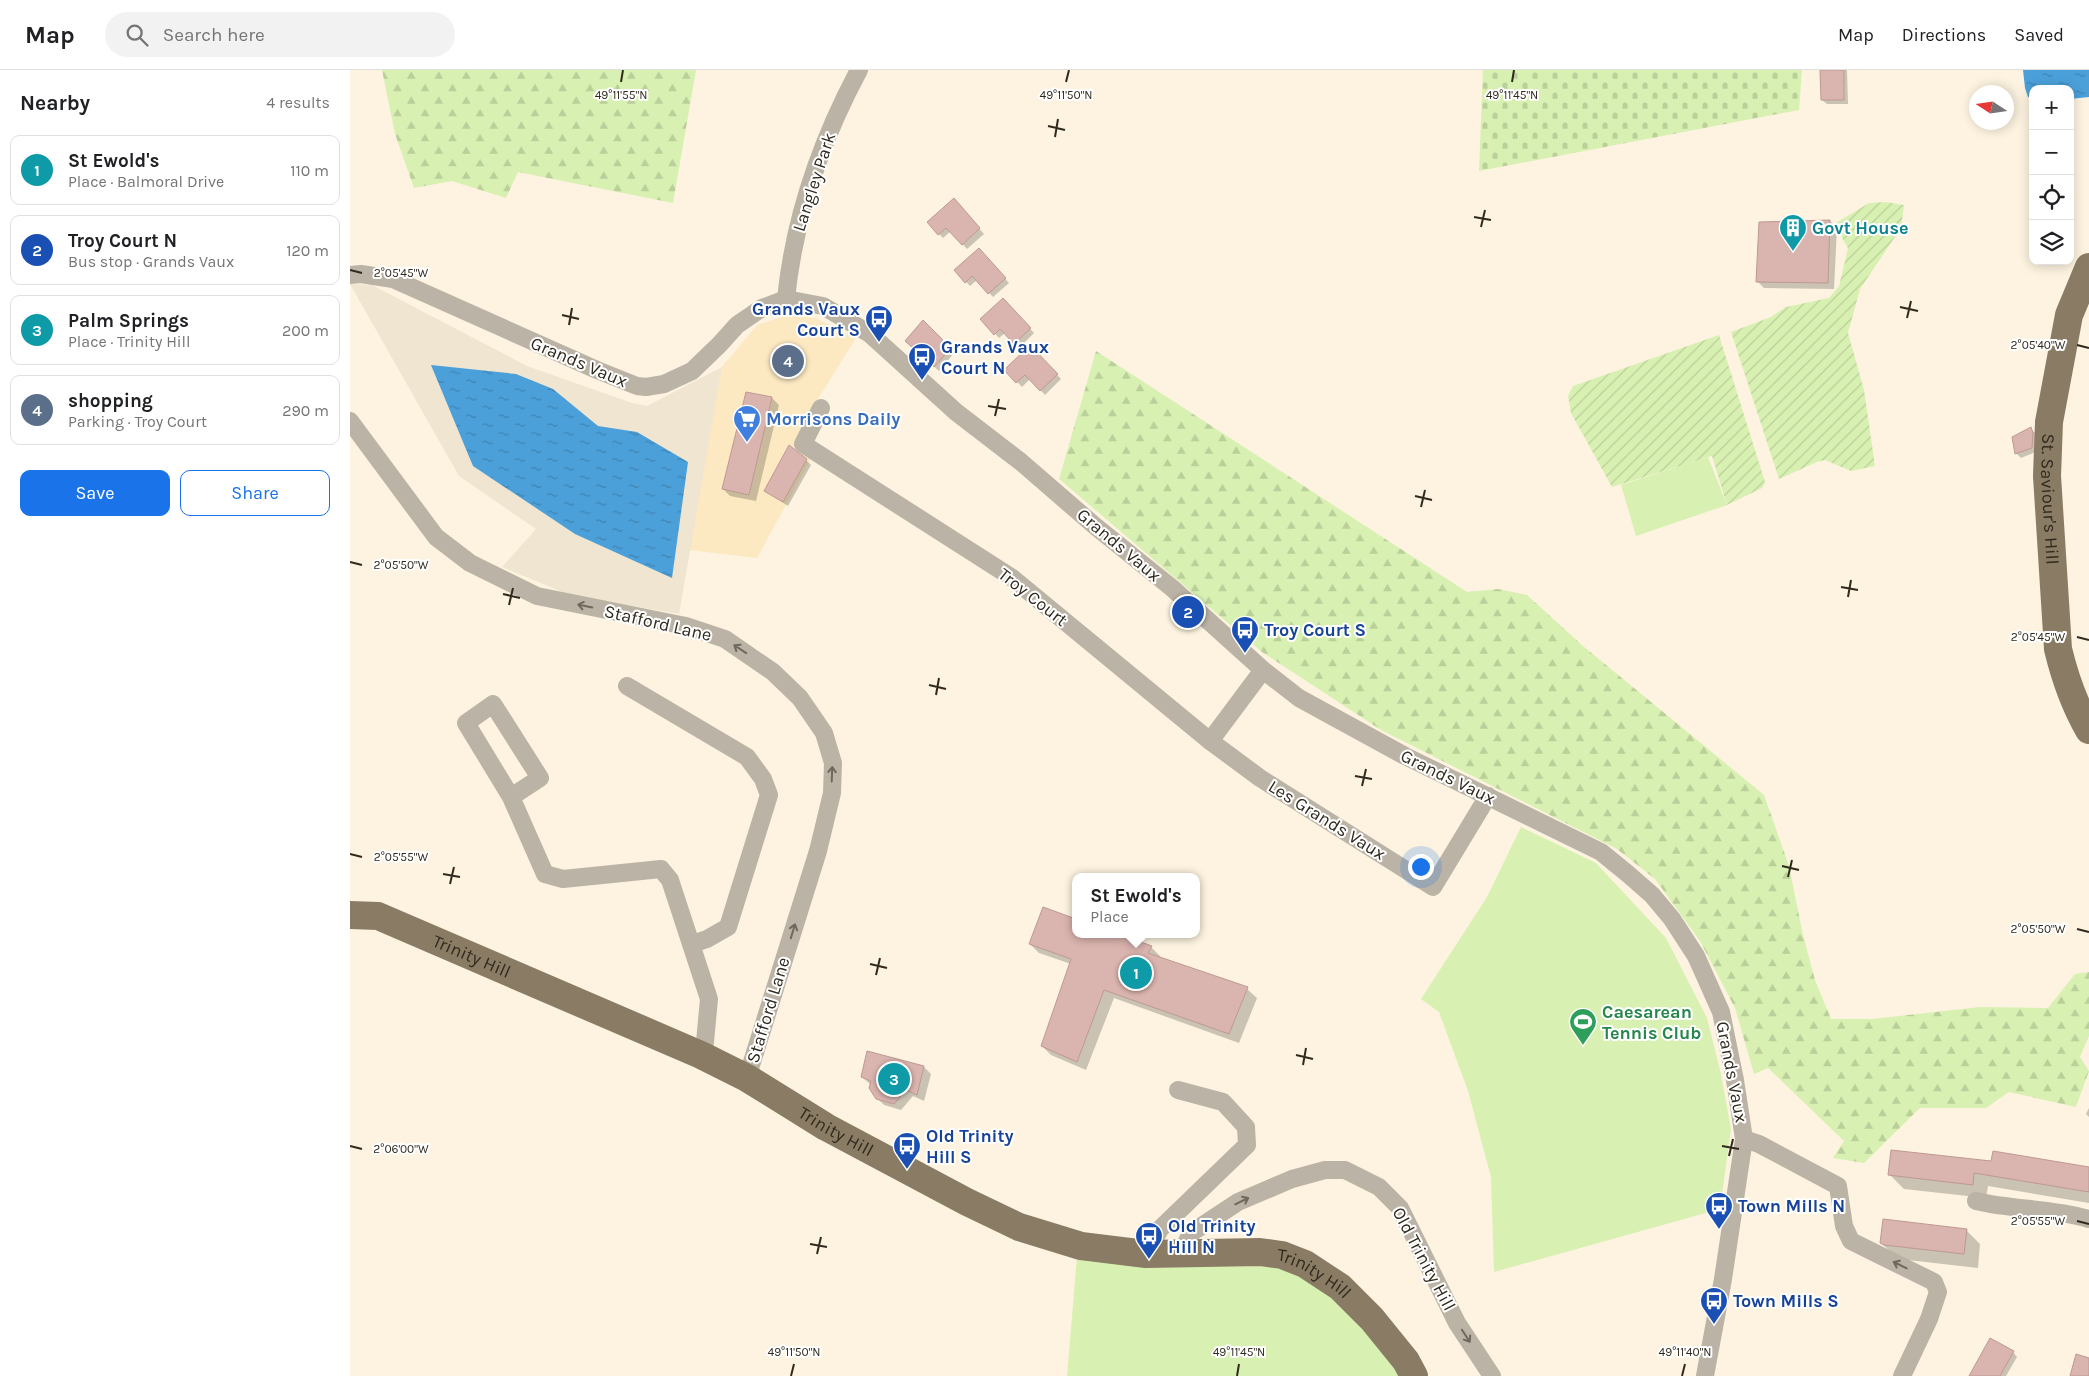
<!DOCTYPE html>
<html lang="en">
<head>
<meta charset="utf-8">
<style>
	:root { --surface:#fff; --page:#f2f2f2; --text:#202124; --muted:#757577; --line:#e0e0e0; --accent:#1a73e8 }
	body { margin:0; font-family:Karla,sans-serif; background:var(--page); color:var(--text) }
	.controls { position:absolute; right:15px; top:15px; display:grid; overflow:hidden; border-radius:10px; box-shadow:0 2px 12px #0003 }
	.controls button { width:45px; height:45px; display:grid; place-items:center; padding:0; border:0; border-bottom:1px solid var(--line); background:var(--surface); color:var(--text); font:25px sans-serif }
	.compass { position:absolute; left:1619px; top:15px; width:45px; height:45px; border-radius:50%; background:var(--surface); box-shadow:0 2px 12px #0003; rotate:282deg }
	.you { position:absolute; left:1070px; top:796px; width:18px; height:18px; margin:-12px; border:4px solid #fff; border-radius:50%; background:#1a73e8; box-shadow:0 0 0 8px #1a73e833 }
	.badge { display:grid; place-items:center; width:32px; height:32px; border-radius:50%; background:var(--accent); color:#fff; font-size:16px; font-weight:700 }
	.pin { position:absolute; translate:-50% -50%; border:2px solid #fff; box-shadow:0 1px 5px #0006 }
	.popup { position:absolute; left:722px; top:803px; width:128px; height:65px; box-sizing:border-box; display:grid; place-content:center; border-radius:10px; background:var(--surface); filter:drop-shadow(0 1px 4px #0005); font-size:16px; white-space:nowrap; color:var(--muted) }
	.popup b { font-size:19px; color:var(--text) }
	.popup::after { content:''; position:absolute; left:50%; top:100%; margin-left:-10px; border:10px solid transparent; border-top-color:var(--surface) }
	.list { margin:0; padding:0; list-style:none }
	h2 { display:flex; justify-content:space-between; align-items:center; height:65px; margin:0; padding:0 20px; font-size:21px }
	h2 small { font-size:16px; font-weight:400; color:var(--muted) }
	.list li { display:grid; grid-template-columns:32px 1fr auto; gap:15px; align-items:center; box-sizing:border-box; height:70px; margin:0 10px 10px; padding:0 10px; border:1px solid var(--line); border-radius:10px }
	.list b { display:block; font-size:19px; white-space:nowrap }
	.list p { margin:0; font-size:16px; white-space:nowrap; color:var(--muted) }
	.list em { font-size:16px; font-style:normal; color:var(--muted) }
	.actions { display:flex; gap:10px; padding:15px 20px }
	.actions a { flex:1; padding:11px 0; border:1px solid var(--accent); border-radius:10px; text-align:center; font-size:18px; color:var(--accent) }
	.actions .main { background:var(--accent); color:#fff }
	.icon { flex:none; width:28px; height:28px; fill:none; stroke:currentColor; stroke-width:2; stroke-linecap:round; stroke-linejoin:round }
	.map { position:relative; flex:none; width:1739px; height:1306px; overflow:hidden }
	header { display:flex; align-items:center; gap:30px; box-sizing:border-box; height:70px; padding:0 25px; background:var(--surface); border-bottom:1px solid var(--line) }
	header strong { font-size:24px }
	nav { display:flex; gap:28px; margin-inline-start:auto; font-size:18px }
	.search { width:350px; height:45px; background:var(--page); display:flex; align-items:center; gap:12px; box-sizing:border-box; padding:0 18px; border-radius:28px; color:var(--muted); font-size:19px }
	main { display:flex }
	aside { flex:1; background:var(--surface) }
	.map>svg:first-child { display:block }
	.built { fill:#fce9c2 }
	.industrial { fill:#f0e5d0 }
	.grass { fill:#d8f1b2 }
	.forest { fill:url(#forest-firs) }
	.cemetery { fill:url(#cemetery-stones) }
	.garden { fill:url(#garden-furrows) }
	.water { fill:url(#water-ripples) }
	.shadow { fill:#0003 }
	.building { fill:#dab4ae; stroke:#be9993 }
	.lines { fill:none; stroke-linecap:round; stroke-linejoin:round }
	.street { stroke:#bbb3a6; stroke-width:18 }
	.primary { stroke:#8a7c64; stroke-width:28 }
	.oneway { stroke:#6f685b }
	.ticks { fill:none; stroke:#302a1e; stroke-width:2 }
	.labels { text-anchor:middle; stroke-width:4; stroke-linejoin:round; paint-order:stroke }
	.street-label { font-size:18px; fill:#302a1e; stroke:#fff }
	.culture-label { font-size:18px; font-weight:bold; fill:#0d838f; stroke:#fff; text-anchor:start }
	.transit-label { font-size:18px; font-weight:bold; fill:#164399; stroke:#fff; text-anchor:start }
	.shop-label { font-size:18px; font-weight:bold; fill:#366cbe; stroke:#fff; text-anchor:start }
	.leisure-label { font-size:18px; font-weight:bold; fill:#27864d; stroke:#fff; text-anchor:start }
	.ticks-label { font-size:12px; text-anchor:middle; fill:#302a1e; stroke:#fff; stroke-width:4; stroke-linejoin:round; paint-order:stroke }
</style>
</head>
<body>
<header>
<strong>Map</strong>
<div class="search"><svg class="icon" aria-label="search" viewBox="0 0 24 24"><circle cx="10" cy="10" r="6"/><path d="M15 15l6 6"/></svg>Search here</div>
<nav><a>Map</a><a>Directions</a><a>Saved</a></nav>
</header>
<main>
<aside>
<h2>Nearby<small>4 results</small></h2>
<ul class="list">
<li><span class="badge" style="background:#0f9aa8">1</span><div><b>St Ewold's</b><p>Place · Balmoral Drive</p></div><em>110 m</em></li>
<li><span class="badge" style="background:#1a4fb4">2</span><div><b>Troy Court N</b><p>Bus stop · Grands Vaux</p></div><em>120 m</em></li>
<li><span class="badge" style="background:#0f9aa8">3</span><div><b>Palm Springs</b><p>Place · Trinity Hill</p></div><em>200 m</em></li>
<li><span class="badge" style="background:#5c6f8a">4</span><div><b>shopping</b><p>Parking · Troy Court</p></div><em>290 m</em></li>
</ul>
<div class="actions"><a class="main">Save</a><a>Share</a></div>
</aside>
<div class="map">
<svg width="1739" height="1306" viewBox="0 0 1739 1306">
	<defs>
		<pattern id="forest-firs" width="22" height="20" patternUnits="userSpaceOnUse" patternTransform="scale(1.25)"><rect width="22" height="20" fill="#d8f1b2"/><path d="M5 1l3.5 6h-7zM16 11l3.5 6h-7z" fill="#bacf99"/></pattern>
		<pattern id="cemetery-stones" width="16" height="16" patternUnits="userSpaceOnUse" patternTransform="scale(1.25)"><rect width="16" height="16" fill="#d8f1b2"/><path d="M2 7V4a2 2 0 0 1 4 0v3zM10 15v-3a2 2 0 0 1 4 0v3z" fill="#bacf99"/></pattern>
		<pattern id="garden-furrows" width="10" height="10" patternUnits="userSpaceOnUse" patternTransform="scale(1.25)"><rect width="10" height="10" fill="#d8f1b2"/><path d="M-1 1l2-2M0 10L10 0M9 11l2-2" fill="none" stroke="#bacf99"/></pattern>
		<pattern id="water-ripples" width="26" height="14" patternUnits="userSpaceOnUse" patternTransform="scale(1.25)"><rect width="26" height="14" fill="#4ba0da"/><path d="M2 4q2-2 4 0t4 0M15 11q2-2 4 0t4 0" fill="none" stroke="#3f83b0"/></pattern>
	</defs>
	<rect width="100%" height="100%" fill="#fdf3e0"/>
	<polygon class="built" points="438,245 466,248 506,268 451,356 445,373 462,387 407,488 339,480 372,297 407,255"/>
	<polygon class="industrial" points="0,214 22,215 177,296 282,333 297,336 372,297 329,544 222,526 152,497 186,459 109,406"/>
	<g class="grass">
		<polygon points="1358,387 1377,435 1286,466 1271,415"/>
		<polygon points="1171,757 1246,793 1316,868 1357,948 1371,1004 1381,1059 1370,1139 1144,1202 1141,1107 1118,1021 1089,942 1071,929 1137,827"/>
		<polygon points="727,1187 927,1192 986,1226 1053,1306 717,1306"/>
	</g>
	<g class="forest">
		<polygon points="32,0 346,0 323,133 168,102 156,128 102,111 64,118 45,64"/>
		<polygon points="746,281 1117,522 1148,519 1177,525 1233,576 1414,725 1439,796 1453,865 1465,910 1481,949 1522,949 1630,937 1698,938 1725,904 1739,902 1739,966 1730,987 1739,1001 1726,1037 1659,1022 1636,1038 1570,1038 1514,1093 1483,1088 1494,1071 1418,998 1404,1004 1385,938 1350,871 1305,809 1267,779 1031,660 912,582 709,409"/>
	</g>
	<polygon class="cemetery" points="1133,0 1452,0 1449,40 1129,101"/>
	<g class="garden">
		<polygon points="1536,132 1554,135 1551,158 1510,219 1498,263 1514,320 1525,396 1501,401 1475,390 1467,392 1429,409 1381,262 1421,247 1436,237 1479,228 1489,216 1498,178 1484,154 1519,133"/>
		<polygon points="1369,265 1415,412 1412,418 1377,435 1362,386 1262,417 1221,343 1218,326 1223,316"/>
	</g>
	<g class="water">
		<polygon points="1673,0 1739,0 1739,27 1720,29 1720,19 1683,19 1683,29 1678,27 1675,18"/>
		<polygon points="81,295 166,304 203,319 248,356 287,362 338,392 322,508 225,464 123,396"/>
	</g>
	<g class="shadow">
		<polygon points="1471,0 1497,0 1498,34 1477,34 1472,30"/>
		<polygon points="608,134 634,164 617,179 601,161 593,168 589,164"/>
		<polygon points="1480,151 1487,158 1484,219 1414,218 1407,211"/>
		<polygon points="633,184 659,213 643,227 627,210 620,216 605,200"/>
		<polygon points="653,229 684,263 669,278 655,263 649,268 632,249"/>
		<polygon points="573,252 604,283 589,301 561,276"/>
		<polygon points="680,276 711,309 695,325 680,309 672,317 656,300"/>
		<polygon points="396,324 422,328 429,335 406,431 380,426 373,419"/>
		<polygon points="1681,359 1685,363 1686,382 1671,388 1667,384 1664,368"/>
		<polygon points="456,390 461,395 438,436 415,421"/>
		<polygon points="726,850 726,864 801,877 810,886 809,888 897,919 907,928 889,973 764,928 736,1000 701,985 692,976 721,894 689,883 680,874"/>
		<polygon points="518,983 574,997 581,1004 574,1031 563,1026 551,1040 534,1035 527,1028 521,1015 512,1007"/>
		<polygon points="1739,1038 1739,1047 1736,1044"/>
		<polygon points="1739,1098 1739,1133 1638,1116 1636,1128 1554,1119 1540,1105"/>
		<polygon points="1616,1160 1630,1174 1628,1198 1549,1189 1531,1173"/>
		<polygon points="1663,1282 1667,1287 1656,1306 1623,1306"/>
	</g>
	<g class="building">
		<polygon points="1470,0 1494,0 1494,30 1471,30"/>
		<polygon points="604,128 630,158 612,175 596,158 588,165 577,152"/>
		<polygon points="1480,150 1478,213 1406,212 1409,152"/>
		<polygon points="629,178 656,208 638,224 622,206 615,213 604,200"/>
		<polygon points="653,228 681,258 664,274 650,259 644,265 630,249"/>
		<polygon points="573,250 601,278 584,297 555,271"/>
		<polygon points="680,275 708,304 690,321 675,305 666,313 654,300"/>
		<polygon points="396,322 422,327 399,425 372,419"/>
		<polygon points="1681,357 1683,363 1682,378 1665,384 1662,367"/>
		<polygon points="439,375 457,389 433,432 414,421"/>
		<polygon points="693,837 726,849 726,864 769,864 802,876 798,883 898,917 879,964 754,920 727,992 691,976 721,889 679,874"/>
		<polygon points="517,981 574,996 567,1025 556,1020 544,1034 526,1029 519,1018 521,1011 511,1007"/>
		<polygon points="1541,1080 1641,1091 1643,1081 1739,1097 1739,1122 1624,1103 1623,1115 1538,1105"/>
		<polygon points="1533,1149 1617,1159 1614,1184 1534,1175 1530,1173"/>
		<polygon points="1640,1268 1664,1281 1650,1306 1619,1306"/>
		<polygon points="1726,1284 1739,1288 1739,1306 1720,1306"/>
	</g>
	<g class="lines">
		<g class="street">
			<polyline points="0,205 11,204 43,209 247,300 287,316 296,317 314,314 342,301 370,274 387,255 412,238 436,229 473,236 520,264 606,342 671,392 745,456 822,518 913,600 949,628 1055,686 1251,782 1278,804 1302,825 1322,849 1346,886 1371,942 1385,1010 1394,1069 1373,1209 1355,1306"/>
			<path d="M436 229C444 149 471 71 509 0"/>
			<polyline points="471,338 453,374 661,507 860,671 913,600"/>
			<polyline points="0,351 86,467 120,493 187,526 336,556 375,569 423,602 450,628 474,663 483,693 482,723 468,781 397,1008"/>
			<polyline points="277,616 397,687 413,709 419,725 378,857 357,869 342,874"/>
			<polyline points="860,671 910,708 1083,817 1138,726"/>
			<polyline points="161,727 190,708 143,634 116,653 161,727 195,804 213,809 311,799 320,810 359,929 355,972 351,985"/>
			<polyline points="1394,1069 1409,1074 1488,1116 1494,1156 1501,1171 1584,1212 1588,1222 1579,1249 1552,1306"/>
			<path d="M1626 1131C1663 1140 1702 1138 1739 1149"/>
			<polyline points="796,1184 810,1159 897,1075 896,1057 873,1032 828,1020"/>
			<polyline points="831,1184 841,1163 888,1132 942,1109 975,1100 995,1100 1029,1117 1050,1138 1107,1253 1142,1306"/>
		</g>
		<g class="primary">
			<path id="s1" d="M1739 197 1719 245 1699 352 1697 406 1708 579C1715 608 1724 634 1739 660"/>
			<path id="s2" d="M0 845 28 846 351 985 397 1008 476 1057 617 1132 669 1157 731 1176 796 1184 910 1182 932 1185 955 1194 990 1217 1022 1249 1056 1291 1064 1306"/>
		</g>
	</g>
	<defs><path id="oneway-shaft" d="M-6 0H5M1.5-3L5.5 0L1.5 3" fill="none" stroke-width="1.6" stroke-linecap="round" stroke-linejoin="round" transform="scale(1.25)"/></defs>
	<g class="oneway">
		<use href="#oneway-shaft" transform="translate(235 536) rotate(-169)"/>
		<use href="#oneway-shaft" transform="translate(390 579) rotate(-146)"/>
		<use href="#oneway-shaft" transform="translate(482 704) rotate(-88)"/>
		<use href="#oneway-shaft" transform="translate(443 861) rotate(-73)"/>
		<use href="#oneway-shaft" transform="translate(892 1131) rotate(-26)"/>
		<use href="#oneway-shaft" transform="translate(1550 1195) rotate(-154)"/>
		<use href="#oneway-shaft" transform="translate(1116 1266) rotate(57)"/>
	</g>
	<path class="ticks" d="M271 12 273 0M716 12 719 0M1162 12 1164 0M698 56 715 60M705 67 708 49M1124 147 1141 150M1131 157 1135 140M0 200 12 203M1550 237 1568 241M212 245 229 249M1557 248 1561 231M219 255 222 238M1727 275 1739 278M638 336 656 339M645 346 649 329M1065 426 1082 430M1071 437 1075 420M0 492 12 495M1491 517 1508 520M153 524 170 528M1498 527 1501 510M159 535 163 518M1727 567 1739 570M579 615 596 619M586 625 589 608M1005 706 1022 709M1012 716 1016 699M0 784 12 787M1432 796 1449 800M93 804 110 807M1438 807 1442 790M100 814 104 797M1727 859 1739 862M520 894 537 898M526 905 530 888M946 985 963 989M953 995 956 978M0 1076 12 1079M1372 1076 1389 1079M1379 1086 1383 1069M1727 1151 1739 1154M460 1174 477 1177M467 1184 471 1167M441 1306 444 1294M887 1306 889 1294M1332 1306 1335 1294"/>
	<defs>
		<symbol id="building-pin" viewBox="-11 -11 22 30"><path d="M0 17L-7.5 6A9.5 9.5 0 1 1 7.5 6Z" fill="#0f9aa8" stroke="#fff"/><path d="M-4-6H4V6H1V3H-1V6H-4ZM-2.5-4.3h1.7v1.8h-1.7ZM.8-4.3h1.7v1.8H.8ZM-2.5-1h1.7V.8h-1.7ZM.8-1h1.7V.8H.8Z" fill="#fff"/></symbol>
		<symbol id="bus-pin" viewBox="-11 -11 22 30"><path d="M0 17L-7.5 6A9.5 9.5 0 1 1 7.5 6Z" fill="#1a4fb4" stroke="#fff"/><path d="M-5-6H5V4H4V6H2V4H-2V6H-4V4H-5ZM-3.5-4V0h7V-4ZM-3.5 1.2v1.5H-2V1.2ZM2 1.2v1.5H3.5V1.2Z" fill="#fff"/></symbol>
		<symbol id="supermarket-pin" viewBox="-11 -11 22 30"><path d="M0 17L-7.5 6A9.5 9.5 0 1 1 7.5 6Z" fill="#3f7fe0" stroke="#fff"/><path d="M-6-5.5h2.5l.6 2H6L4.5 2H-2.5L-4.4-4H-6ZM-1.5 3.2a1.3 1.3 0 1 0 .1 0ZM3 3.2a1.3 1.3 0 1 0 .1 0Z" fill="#fff"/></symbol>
		<symbol id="stadium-pin" viewBox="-11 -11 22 30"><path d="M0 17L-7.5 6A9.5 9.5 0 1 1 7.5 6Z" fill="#2e9e5b" stroke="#fff"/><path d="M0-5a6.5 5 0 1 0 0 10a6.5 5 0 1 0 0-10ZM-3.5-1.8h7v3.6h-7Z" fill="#fff"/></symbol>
	</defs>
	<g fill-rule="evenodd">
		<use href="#building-pin" x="1427" y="142" width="32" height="43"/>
		<use href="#bus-pin" x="513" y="233" width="32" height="43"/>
		<use href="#bus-pin" x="556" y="271" width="32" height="43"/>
		<use href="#supermarket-pin" x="381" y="333" width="32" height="43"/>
		<use href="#bus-pin" x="879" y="544" width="32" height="43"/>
		<use href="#stadium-pin" x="1217" y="936" width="32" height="43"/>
		<use href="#bus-pin" x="541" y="1060" width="32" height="43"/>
		<use href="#bus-pin" x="1353" y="1120" width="32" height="43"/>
		<use href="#bus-pin" x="783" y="1150" width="32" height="43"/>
		<use href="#bus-pin" x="1348" y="1215" width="32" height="43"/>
	</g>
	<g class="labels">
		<g class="street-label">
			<text transform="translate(464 112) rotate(-72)" y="6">Langley Park</text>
			<text transform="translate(229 292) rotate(23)" y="6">Grands Vaux</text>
			<text dy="6" stroke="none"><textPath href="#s1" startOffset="238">St. Saviour's Hill</textPath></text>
			<text transform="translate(769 475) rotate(40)" y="6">Grands Vaux</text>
			<text transform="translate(683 527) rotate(38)" y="6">Troy Court</text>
			<text transform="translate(308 553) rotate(13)" y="6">Stafford Lane</text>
			<text transform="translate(1098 707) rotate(26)" y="6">Grands Vaux</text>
			<text transform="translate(977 750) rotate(32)" y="6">Les Grands Vaux</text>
			<text dy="6" stroke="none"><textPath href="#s2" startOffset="130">Trinity Hill</textPath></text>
			<text transform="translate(418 940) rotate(-73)" y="6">Stafford Lane</text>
			<text transform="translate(1382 1002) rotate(79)" y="6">Grands Vaux</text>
			<text dy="6" stroke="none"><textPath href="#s2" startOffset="535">Trinity Hill</textPath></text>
			<text transform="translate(1074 1189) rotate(62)" y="6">Old Trinity Hill</text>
			<text dy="6" stroke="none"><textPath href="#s2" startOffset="1045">Trinity Hill</textPath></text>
		</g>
		<g class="culture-label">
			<text x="1462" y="164">Govt House</text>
		</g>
		<g class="transit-label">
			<text x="510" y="245" text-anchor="end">Grands Vaux<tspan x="510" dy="21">Court S</tspan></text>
			<text x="591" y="283">Grands Vaux<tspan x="591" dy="21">Court N</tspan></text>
			<text x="914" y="566">Troy Court S</text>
			<text x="576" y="1072">Old Trinity<tspan x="576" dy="21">Hill S</tspan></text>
			<text x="1388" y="1142">Town Mills N</text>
			<text x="818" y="1162">Old Trinity<tspan x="818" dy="21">Hill N</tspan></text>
			<text x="1383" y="1237">Town Mills S</text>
		</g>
		<g class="shop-label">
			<text x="416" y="355">Morrisons Daily</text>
		</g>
		<g class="leisure-label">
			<text x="1252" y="948">Caesarean<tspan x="1252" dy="21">Tennis Club</tspan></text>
		</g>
	</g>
	<g class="ticks-label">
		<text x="271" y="29">49°11'55"N</text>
		<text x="716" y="29">49°11'50"N</text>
		<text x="1162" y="29">49°11'45"N</text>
		<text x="51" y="207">2°05'45"W</text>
		<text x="1688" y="279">2°05'40"W</text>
		<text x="51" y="499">2°05'50"W</text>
		<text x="1688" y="571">2°05'45"W</text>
		<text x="51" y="791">2°05'55"W</text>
		<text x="1688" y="863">2°05'50"W</text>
		<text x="51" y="1083">2°06'00"W</text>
		<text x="1688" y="1155">2°05'55"W</text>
		<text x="444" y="1286">49°11'50"N</text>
		<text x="889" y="1286">49°11'45"N</text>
		<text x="1335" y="1286">49°11'40"N</text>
	</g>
</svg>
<div class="controls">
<button>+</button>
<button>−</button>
<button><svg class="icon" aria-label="locate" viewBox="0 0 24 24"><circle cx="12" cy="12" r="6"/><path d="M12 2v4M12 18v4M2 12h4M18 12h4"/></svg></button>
<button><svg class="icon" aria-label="layers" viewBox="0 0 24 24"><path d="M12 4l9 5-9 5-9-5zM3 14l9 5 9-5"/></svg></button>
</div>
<svg class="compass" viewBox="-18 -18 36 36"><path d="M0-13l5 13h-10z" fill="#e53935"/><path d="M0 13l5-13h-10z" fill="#757577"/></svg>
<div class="you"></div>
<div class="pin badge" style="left:786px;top:903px;background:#0f9aa8">1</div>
<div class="popup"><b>St Ewold's</b>Place</div>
<div class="pin badge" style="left:838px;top:542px;background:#1a4fb4">2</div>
<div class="pin badge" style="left:544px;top:1009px;background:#0f9aa8">3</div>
<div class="pin badge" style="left:438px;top:291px;background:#5c6f8a">4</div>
</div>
</main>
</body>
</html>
